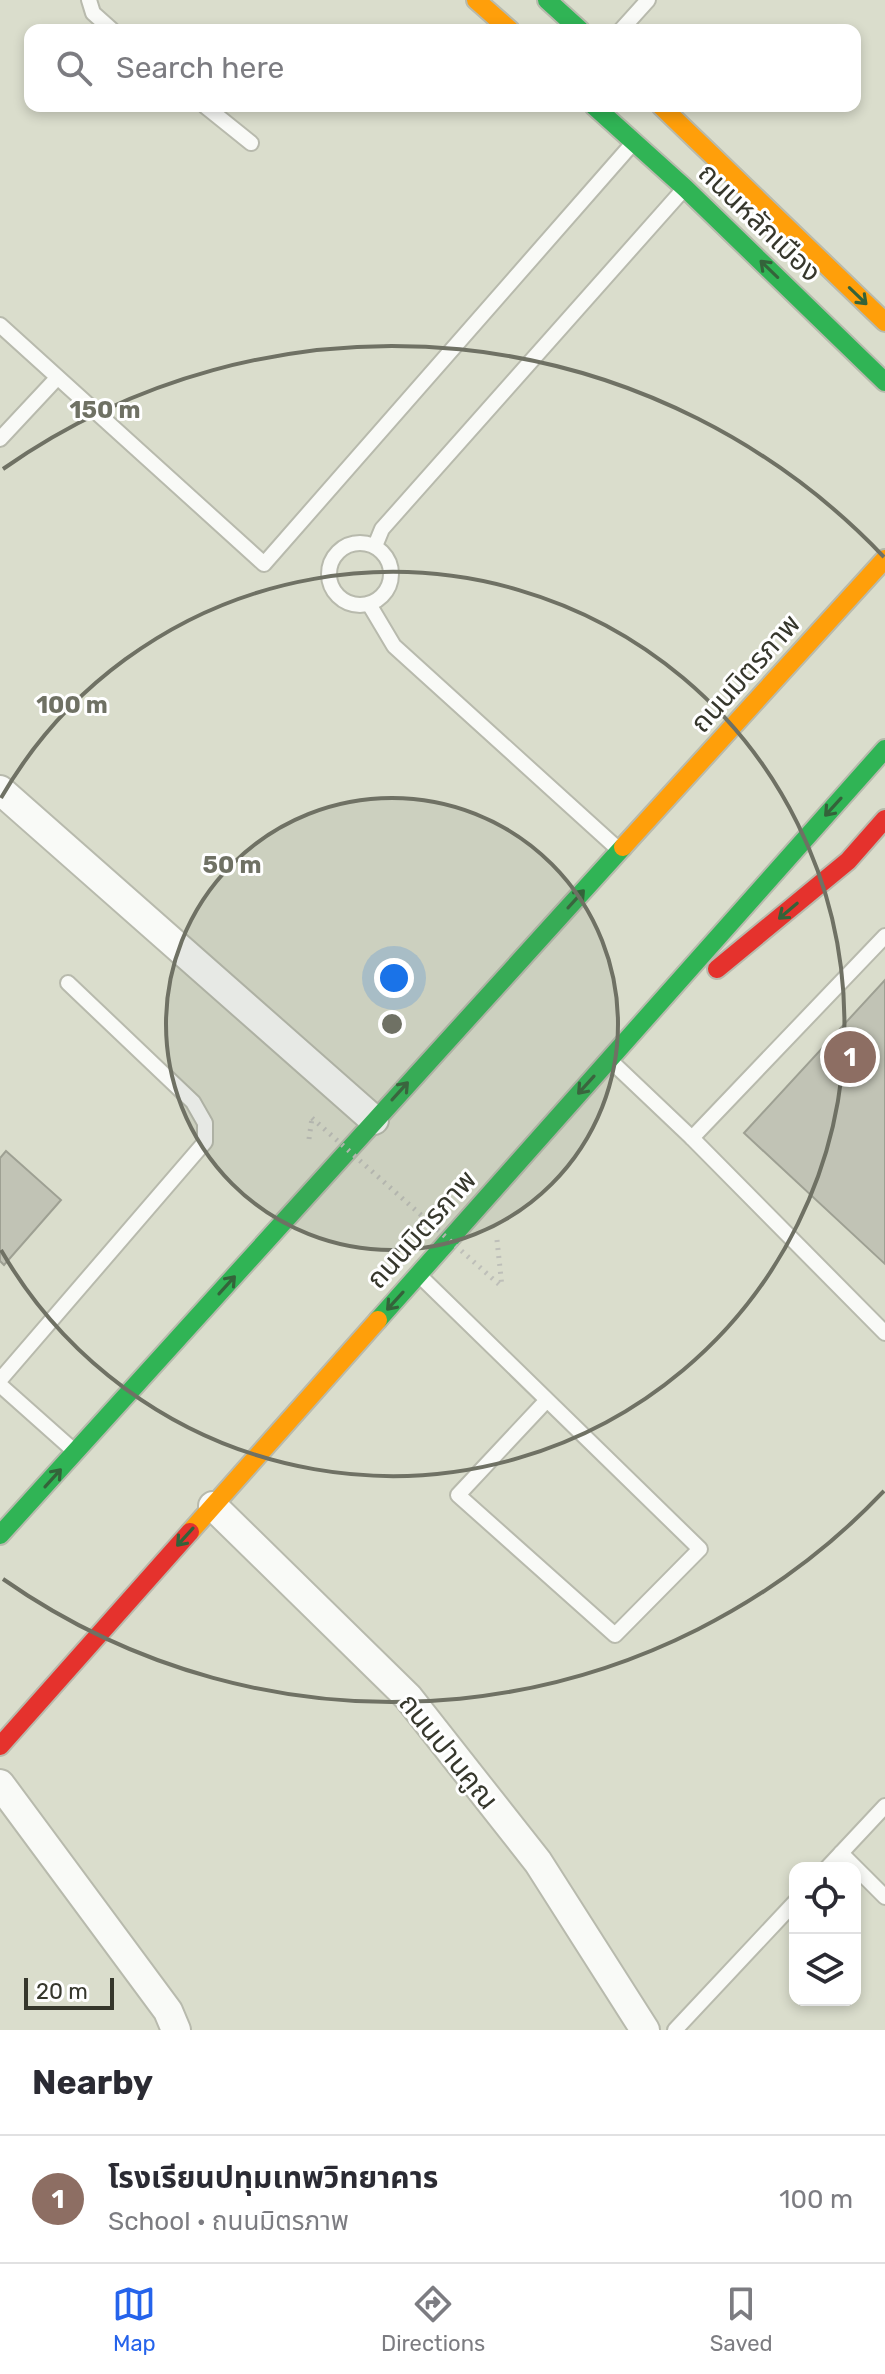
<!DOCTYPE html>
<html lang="en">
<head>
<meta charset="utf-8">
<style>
	:root { --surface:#fff; --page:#f7f7f7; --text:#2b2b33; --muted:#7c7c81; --line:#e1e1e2; --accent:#2563eb }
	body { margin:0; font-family:Rubik,"Noto Sans Thai",sans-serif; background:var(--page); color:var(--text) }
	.controls { position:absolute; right:24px; bottom:24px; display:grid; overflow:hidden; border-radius:16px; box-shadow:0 4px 12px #0003 }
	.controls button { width:72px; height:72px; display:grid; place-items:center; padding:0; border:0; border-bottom:2px solid var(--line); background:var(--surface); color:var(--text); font:40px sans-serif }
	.scale { position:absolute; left:24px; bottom:20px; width:90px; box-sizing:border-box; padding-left:8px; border:4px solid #36372c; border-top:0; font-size:22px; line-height:28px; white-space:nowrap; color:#36372c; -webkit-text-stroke:6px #fff; paint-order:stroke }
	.you { position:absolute; left:394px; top:978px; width:28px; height:28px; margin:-20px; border:6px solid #fff; border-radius:50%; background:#1a73e8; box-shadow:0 0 0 12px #1a73e833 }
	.badge { display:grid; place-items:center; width:52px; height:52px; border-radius:50%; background:var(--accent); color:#fff; font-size:26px; font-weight:700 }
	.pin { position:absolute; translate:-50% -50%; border:4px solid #fff; box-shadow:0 2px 8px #0006 }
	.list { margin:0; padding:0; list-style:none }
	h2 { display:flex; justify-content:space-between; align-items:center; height:104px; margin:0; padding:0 32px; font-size:34px }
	h2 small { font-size:26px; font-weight:400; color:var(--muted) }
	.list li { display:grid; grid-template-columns:52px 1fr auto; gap:24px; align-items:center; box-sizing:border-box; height:128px; padding:0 32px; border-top:2px solid var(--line) }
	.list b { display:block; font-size:30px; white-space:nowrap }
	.list p { margin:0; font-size:26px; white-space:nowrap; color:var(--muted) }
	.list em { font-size:26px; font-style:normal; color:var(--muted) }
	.icon { flex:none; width:44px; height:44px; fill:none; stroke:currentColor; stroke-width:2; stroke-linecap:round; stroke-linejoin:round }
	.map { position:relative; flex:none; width:885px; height:2030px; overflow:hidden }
	.search { position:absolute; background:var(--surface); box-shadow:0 4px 12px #0003; left:24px; right:24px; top:24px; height:88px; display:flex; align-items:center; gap:20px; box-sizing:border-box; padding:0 28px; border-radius:16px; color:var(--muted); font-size:30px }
	.sheet { height:232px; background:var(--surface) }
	nav { display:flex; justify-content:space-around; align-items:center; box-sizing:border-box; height:112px; border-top:2px solid var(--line); background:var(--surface); font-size:22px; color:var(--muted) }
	nav a { display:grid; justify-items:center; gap:4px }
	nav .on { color:var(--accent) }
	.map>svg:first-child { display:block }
	.building { fill:#c1c3b5; stroke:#9ea093; stroke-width:2 }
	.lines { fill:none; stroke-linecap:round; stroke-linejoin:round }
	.lane-casing { stroke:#b8baad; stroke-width:18 }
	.street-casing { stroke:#b8baad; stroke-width:32 }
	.fast-casing { stroke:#b8baad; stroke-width:22 }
	.slow-casing { stroke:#b8baad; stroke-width:22 }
	.jam-casing { stroke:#b8baad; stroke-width:22 }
	.path { stroke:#bebfb9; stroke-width:5; stroke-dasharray:2 6; stroke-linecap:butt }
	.lane { stroke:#f9faf7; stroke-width:14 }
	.street { stroke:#f9faf7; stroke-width:28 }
	.fast { stroke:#30b455; stroke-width:18 }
	.slow { stroke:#ff9f0a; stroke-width:18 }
	.jam { stroke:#e5322d; stroke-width:18 }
	.path-bridge { stroke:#bebfb9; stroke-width:5; stroke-dasharray:2 6; stroke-linecap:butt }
	.oneway { stroke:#34633a }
	.ring { fill:none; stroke:#6f7164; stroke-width:4 }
	.labels { text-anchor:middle; stroke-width:6; stroke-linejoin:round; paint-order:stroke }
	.street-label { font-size:28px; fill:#36372c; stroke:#fff }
	.centre { fill:#6f7164; stroke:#fff; stroke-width:4 }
	.ring-label { font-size:24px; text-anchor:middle; font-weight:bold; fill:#6f7164; stroke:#fff; stroke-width:6; stroke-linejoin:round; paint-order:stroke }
</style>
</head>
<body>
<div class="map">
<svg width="885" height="2030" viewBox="0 0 885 2030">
	<rect width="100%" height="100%" fill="#daddcc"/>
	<g class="building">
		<polygon points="885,980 885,1264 744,1133"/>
		<polygon points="6,1151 61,1200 4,1265 0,1261 0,1158"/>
	</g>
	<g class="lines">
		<defs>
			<g id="lane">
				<polyline points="89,0 93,13 112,30"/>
				<polyline points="621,30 648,0"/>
				<polyline points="205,106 251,143"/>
				<polyline points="0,325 264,564 633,143"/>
				<polyline points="0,439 57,378"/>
				<circle cx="360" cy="574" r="31"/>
				<polyline points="375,546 382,529 683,190"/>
				<polyline points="369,604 394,646 618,849"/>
				<polyline points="613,1063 692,1138 885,1333"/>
				<polyline points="692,1138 885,936"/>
				<polyline points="421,1277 700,1549 615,1635 458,1495 546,1401"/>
				<polyline points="0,1380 205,1142 205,1123 193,1102 68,983"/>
				<polyline points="0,1385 72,1449"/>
				<polyline points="841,1853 885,1897"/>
				<polyline points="827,1868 885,1806"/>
				<polyline points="675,2030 795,1902"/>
			</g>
			<g id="street">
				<polyline points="0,790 374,1120"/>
				<polyline points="213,1506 408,1697 538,1862 645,2030"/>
				<polyline points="0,1784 168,2011 176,2030"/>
			</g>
			<g id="fast">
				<polyline points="547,0 580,30"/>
				<polyline points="594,106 685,188 885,382"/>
				<polyline points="378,1320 885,749"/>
				<polyline points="0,1535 623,847"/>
			</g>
			<g id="slow">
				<polyline points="476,0 510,30"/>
				<polyline points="661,106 885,322"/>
				<polyline points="623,847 885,559"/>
				<polyline points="190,1532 378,1320"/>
			</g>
			<g id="jam">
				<polyline points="717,969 848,861 885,819"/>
				<polyline points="0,1746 190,1532"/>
			</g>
		</defs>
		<use href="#lane" class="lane-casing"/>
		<use href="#street" class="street-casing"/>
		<use href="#fast" class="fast-casing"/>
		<use href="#slow" class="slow-casing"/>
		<use href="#jam" class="jam-casing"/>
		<g class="path">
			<polyline points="309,1139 312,1118"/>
			<polyline points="497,1240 502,1287"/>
		</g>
		<use href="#lane" class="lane"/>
		<use href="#street" class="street"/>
		<use href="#fast" class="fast"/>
		<use href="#slow" class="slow"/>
		<use href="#jam" class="jam"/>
		<polyline class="path-bridge" points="312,1118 502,1287"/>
	</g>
	<defs><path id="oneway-shaft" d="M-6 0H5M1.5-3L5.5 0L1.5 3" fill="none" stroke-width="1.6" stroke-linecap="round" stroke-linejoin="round" transform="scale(2)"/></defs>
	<g class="oneway">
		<use href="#oneway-shaft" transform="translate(769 269) rotate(-136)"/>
		<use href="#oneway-shaft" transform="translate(858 296) rotate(44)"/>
		<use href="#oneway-shaft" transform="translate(833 807) rotate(132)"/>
		<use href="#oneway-shaft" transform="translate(576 899) rotate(-48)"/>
		<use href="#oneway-shaft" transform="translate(788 911) rotate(140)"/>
		<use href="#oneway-shaft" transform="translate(586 1085) rotate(132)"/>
		<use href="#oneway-shaft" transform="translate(400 1091) rotate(-48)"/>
		<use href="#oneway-shaft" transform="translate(227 1285) rotate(-48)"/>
		<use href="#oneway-shaft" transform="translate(395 1301) rotate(132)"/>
		<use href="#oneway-shaft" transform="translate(53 1478) rotate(-48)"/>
		<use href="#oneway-shaft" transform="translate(185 1537) rotate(132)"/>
	</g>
	<circle cx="392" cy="1024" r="226" fill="#6f7164" fill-opacity=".12"/>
	<g class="ring">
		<circle cx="392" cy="1024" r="226"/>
		<path d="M1 798A452 452 0 1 1 1 1250"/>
		<path d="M884 1491A678 678 0 0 1 3 1579M3 469A678 678 0 0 1 884 557"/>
	</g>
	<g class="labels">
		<g class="street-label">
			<text transform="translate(760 222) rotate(44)" y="10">ถนนหลักเมือง</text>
			<text transform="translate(745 673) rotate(-48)" y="10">ถนนมิตรภาพ</text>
			<text transform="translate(421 1229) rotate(-48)" y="10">ถนนมิตรภาพ</text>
			<text transform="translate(449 1751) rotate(51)" y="10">ถนนปานคูณ</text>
		</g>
	</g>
	<circle cx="392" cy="1024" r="12" class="centre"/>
	<g class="ring-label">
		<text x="105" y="418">150 m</text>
		<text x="72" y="713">100 m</text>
		<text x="232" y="873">50 m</text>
	</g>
</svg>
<div class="controls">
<button><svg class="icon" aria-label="locate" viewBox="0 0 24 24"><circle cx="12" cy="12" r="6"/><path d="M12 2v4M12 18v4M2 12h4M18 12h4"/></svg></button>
<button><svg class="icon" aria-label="layers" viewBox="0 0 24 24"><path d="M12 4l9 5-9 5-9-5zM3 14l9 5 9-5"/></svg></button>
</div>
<div class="scale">20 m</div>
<div class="you"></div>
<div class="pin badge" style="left:850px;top:1057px;background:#8d6e63">1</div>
<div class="search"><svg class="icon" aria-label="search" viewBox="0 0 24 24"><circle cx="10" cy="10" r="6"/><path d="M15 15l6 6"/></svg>Search here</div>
</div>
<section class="sheet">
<h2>Nearby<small></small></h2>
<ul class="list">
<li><span class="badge" style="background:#8d6e63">1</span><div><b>โรงเรียนปทุมเทพวิทยาคาร</b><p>School · ถนนมิตรภาพ</p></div><em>100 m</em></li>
</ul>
</section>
<nav>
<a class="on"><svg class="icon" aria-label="map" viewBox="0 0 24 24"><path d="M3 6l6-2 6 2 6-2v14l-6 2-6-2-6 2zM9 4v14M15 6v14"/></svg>Map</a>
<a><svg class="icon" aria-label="directions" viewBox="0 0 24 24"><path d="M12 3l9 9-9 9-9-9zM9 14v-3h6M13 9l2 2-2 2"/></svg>Directions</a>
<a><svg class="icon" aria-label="saved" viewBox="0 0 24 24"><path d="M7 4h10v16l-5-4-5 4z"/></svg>Saved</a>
</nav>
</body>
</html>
